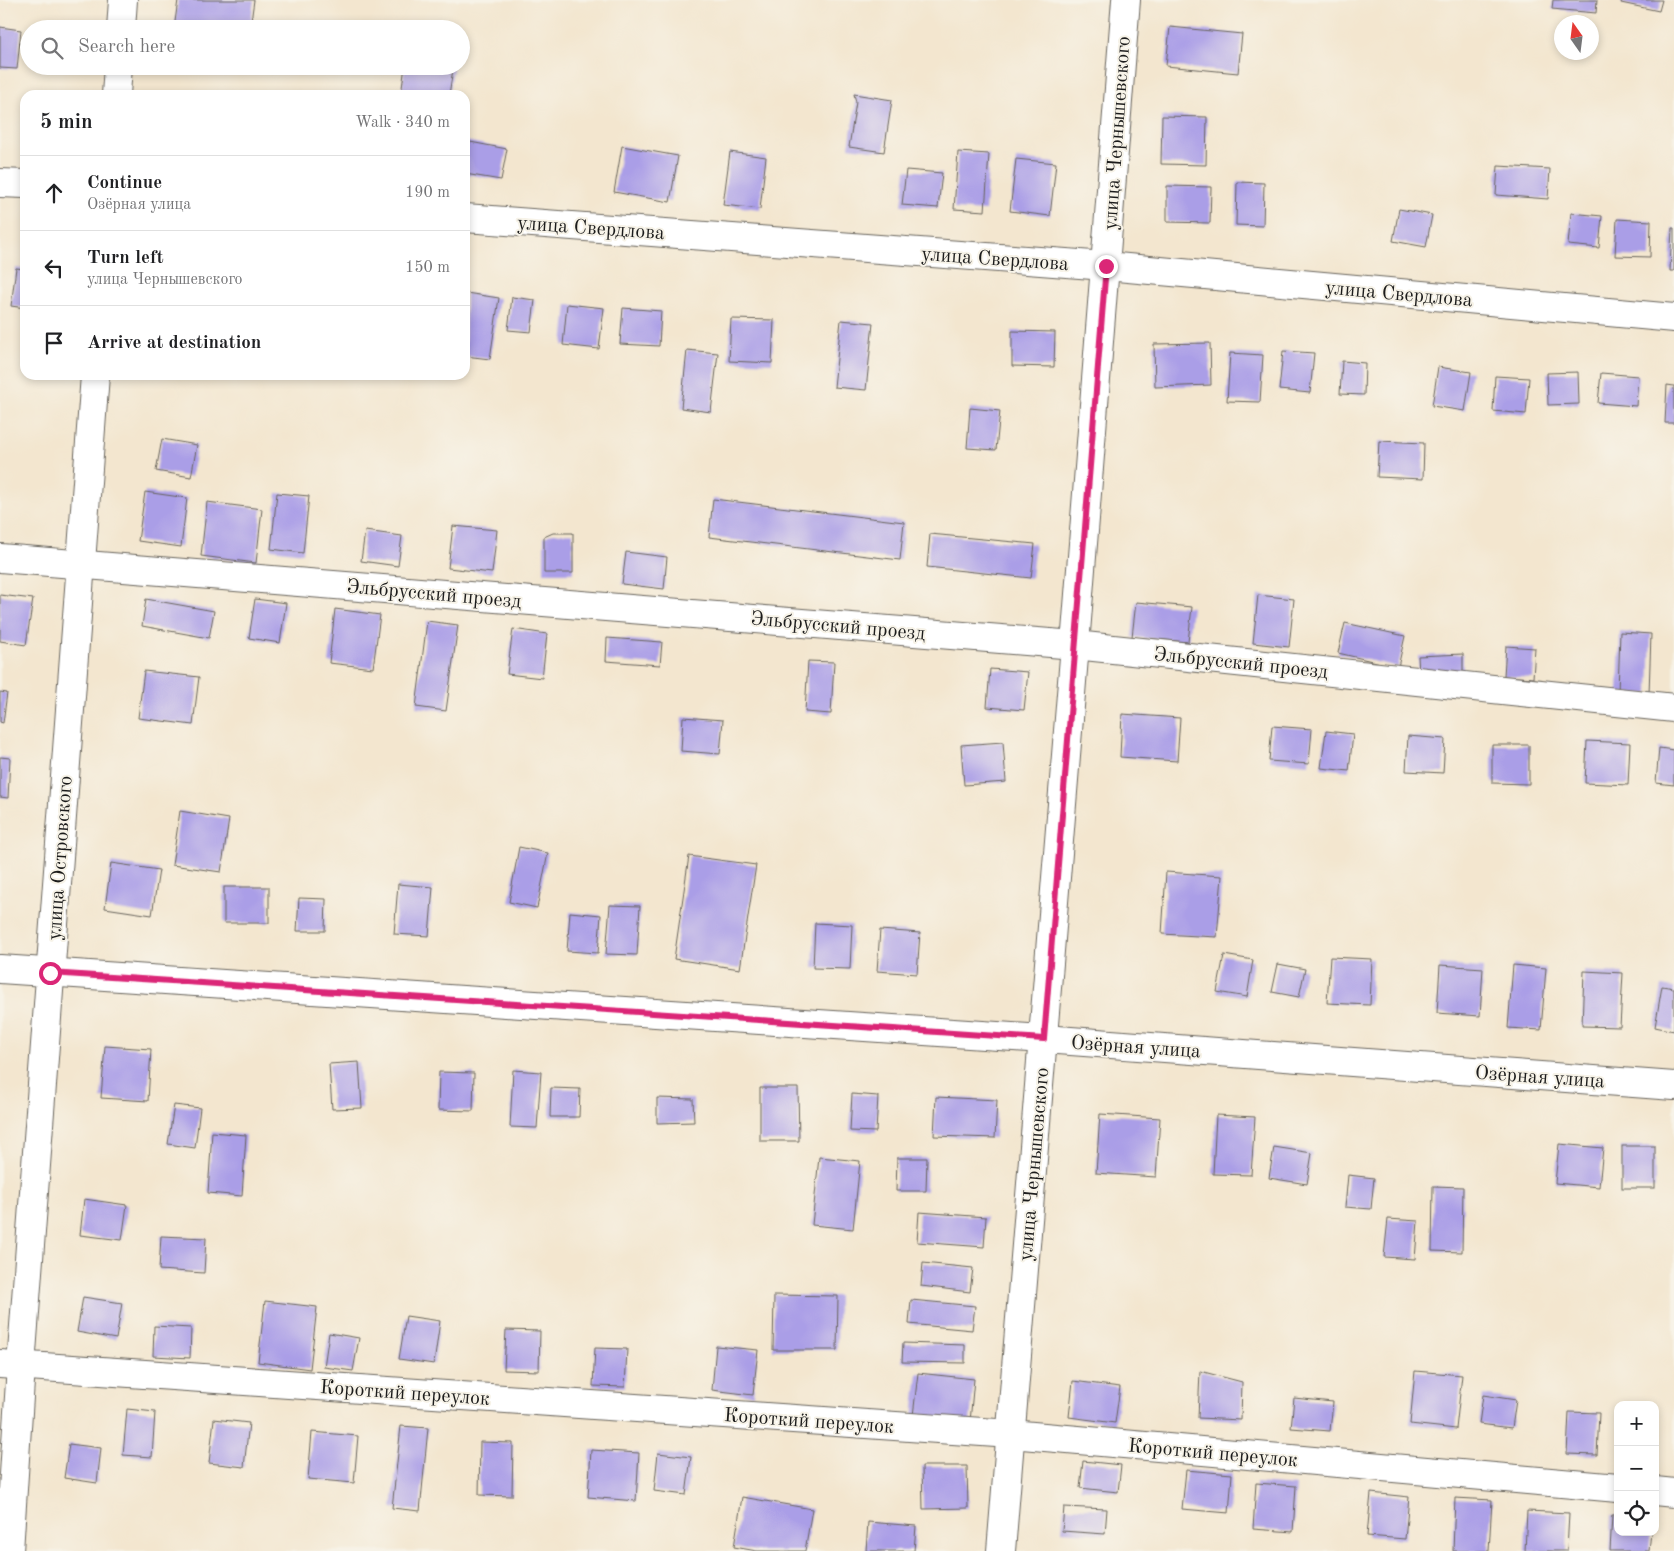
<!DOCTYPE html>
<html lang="en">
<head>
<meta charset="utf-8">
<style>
	:root { --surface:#fff; --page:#f6f6f6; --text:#202124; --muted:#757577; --line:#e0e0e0 }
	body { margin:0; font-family:"Old Standard TT",serif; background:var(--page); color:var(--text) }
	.controls { position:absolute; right:15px; bottom:15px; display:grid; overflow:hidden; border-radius:10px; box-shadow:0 2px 8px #0003 }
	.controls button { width:45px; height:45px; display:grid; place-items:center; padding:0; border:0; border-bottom:1px solid var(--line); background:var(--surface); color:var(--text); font:25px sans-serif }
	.compass { position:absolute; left:1554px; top:15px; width:45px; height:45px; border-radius:50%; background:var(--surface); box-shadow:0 2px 8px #0003; rotate:346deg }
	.stop { position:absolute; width:15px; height:15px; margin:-11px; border:4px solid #db2777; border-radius:50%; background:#fff }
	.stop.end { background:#db2777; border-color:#fff; box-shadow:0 1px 5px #0008 }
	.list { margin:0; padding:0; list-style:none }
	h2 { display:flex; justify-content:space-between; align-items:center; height:65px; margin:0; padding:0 20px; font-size:21px }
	h2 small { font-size:16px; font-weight:400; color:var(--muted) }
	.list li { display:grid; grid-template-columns:32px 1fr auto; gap:15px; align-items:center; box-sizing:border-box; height:75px; padding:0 20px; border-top:1px solid var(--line) }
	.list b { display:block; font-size:19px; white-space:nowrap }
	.list p { margin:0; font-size:16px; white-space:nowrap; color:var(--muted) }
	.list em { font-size:16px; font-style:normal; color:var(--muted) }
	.icon { flex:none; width:28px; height:28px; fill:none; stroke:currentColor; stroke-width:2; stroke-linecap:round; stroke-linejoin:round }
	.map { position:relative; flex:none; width:1674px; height:1551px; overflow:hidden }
	.search { position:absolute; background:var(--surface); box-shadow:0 2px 8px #0003; left:20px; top:20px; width:450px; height:55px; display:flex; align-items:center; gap:12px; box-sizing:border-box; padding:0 18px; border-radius:28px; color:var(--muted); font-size:19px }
	.panel { position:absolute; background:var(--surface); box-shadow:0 2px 8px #0003; left:20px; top:90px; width:450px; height:290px; border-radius:15px }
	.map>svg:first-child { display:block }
	.building { fill:#aa9ee7 }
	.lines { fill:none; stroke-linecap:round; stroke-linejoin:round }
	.minor-casing { stroke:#67635b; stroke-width:30 }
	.minor { stroke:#fff; stroke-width:28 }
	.route { stroke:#db2777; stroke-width:6 }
	.labels { text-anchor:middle; stroke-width:4; stroke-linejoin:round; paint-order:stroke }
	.street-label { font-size:20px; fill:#1c1c1c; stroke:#f7f3e8 }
</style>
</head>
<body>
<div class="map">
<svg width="1674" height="1551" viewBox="0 0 1674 1551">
	<rect width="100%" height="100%" fill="#f7f3e8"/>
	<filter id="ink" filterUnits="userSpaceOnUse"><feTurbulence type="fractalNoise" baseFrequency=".02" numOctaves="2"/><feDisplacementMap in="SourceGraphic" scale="10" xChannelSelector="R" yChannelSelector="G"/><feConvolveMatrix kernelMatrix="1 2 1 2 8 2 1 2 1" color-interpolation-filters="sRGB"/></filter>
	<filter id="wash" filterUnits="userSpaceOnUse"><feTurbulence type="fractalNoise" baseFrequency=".0096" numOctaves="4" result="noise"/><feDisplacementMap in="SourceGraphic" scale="20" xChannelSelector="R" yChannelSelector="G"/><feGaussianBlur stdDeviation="1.12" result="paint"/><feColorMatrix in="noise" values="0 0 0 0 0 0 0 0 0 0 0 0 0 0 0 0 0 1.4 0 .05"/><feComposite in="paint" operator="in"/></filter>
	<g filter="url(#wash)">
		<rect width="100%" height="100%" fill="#f3e6cf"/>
		<g id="blocks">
			<g class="building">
				<polygon points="178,0 254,0 250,29 174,29"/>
				<polygon points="1553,0 1597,0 1596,13 1552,9"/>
				<polygon points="1622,0 1662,0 1659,11 1621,3"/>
				<polygon points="0,27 21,30 17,69 0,68"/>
				<polygon points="1170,27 1242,34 1238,73 1166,66"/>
				<polygon points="405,66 430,66 453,69 449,95 401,95"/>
				<polygon points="854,94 892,100 884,152 849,147 856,102"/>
				<polygon points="1162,116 1207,117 1206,165 1161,164"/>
				<polygon points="465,141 507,149 501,180 465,174"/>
				<polygon points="622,146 678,156 670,202 614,192"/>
				<polygon points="730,152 766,157 760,209 723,205"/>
				<polygon points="958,152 989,154 985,211 954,209"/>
				<polygon points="1016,159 1056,163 1050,216 1010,211"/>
				<polygon points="1498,166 1550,169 1548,199 1496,195"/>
				<polygon points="906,170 942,173 938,208 902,205"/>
				<polygon points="1237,182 1264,183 1263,226 1236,225"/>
				<polygon points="1167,186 1211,187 1210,223 1167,222"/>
				<polygon points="1399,209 1432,215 1426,247 1393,241"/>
				<polygon points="1571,213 1602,216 1599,248 1568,245"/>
				<polygon points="1617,219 1651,221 1650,257 1615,256"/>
				<polygon points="1672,228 1674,228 1674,271 1670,271"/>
				<polygon points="16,268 25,269 25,308 11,306"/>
				<polygon points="466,293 499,298 490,359 465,356"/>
				<polygon points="512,297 535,300 531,332 508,330"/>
				<polygon points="567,304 604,308 599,349 563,345"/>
				<polygon points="623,308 661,311 659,346 620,344"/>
				<polygon points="731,319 774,320 772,363 729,361"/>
				<polygon points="841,320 873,323 866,390 834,387"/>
				<polygon points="1012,331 1055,332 1054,367 1012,366"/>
				<polygon points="1210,343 1211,385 1155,387 1154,344"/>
				<polygon points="687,350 718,353 711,412 681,408"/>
				<polygon points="1283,351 1314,353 1310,393 1279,390"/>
				<polygon points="1230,353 1263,355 1260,402 1227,401"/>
				<polygon points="1342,361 1365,363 1364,395 1340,394"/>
				<polygon points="1438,367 1471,372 1465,411 1432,406"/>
				<polygon points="1578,372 1579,404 1548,405 1547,373"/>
				<polygon points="1601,373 1638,376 1636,406 1598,403"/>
				<polygon points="1495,376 1529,378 1526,414 1493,411"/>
				<polygon points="1667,385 1674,386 1674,423 1665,423"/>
				<polygon points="970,408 1000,411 996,450 967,448"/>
				<polygon points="162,439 197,445 191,477 156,471"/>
				<polygon points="1379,441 1424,443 1423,479 1377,477"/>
				<polygon points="145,492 187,498 181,547 138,541"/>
				<polygon points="277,493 309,496 303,553 271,549"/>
				<polygon points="713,499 904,522 900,560 709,537"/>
				<polygon points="207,502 262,509 256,563 201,556"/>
				<polygon points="453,526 497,530 492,573 448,568"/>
				<polygon points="365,531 402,536 398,566 361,561"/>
				<polygon points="553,533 573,533 573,573 544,573 544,537"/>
				<polygon points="930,534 1035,544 1031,578 927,567"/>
				<polygon points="626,552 667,557 664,589 622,584"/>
				<polygon points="0,595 33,599 26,645 0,641"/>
				<polygon points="1258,595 1294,599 1289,647 1253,643"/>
				<polygon points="146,599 214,611 209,638 142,626"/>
				<polygon points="255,599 286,603 280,643 249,638"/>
				<polygon points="1136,602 1192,607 1188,642 1132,637"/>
				<polygon points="335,609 380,615 373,668 329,663"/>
				<polygon points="427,621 458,625 446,711 416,707"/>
				<polygon points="1345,623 1405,636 1398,667 1338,653"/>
				<polygon points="513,629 547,634 542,678 507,674"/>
				<polygon points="1620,632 1651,634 1649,694 1618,693"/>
				<polygon points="607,638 662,642 660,665 606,661"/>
				<polygon points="1506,646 1535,648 1533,678 1504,676"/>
				<polygon points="1463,654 1463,673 1419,674 1418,656"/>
				<polygon points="808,661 834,662 831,714 805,712"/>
				<polygon points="990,669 1028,672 1024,710 987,707"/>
				<polygon points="144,671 199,677 193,725 138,718"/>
				<polygon points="0,692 7,693 3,723 0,722"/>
				<polygon points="1122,714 1180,718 1177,761 1120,757"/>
				<polygon points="683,717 723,720 720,754 681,751"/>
				<polygon points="1272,726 1312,729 1309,764 1269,761"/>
				<polygon points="1326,731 1353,734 1349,771 1321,768"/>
				<polygon points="1408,736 1445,739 1443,773 1406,771"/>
				<polygon points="1587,741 1630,743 1628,785 1585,783"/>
				<polygon points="1003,742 1006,782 964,785 961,745"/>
				<polygon points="1492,745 1529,745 1529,784 1492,783"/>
				<polygon points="1659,748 1674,750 1674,785 1656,783"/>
				<polygon points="0,757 10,758 8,798 0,797"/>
				<polygon points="180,811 229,819 221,872 172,865"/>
				<polygon points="519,847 548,853 537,908 509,902"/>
				<polygon points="689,856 756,865 740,969 674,959"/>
				<polygon points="111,863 159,870 152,915 105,908"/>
				<polygon points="1166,872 1222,876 1217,937 1162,934"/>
				<polygon points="398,884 433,887 429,936 394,934"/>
				<rect x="224" y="887" width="45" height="36"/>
				<polygon points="299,898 326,899 325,931 297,931"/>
				<polygon points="610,905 640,906 637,955 606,954"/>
				<polygon points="570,912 601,915 598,953 567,951"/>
				<polygon points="815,923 852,925 850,969 813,968"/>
				<polygon points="880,930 920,933 917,974 877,971"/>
				<polygon points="1224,955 1253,960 1247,997 1217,992"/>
				<polygon points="1330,957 1372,959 1370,1005 1327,1003"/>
				<polygon points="1278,964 1305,969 1299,997 1272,992"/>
				<polygon points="1440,965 1483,968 1480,1016 1437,1013"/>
				<polygon points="1513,965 1546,968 1541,1030 1508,1028"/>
				<polygon points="1584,971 1623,973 1620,1027 1582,1026"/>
				<polygon points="1662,986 1674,988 1674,1031 1655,1027"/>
				<polygon points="105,1046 151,1049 148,1101 101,1098"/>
				<polygon points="359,1062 362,1108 332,1109 329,1064"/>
				<polygon points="513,1070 541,1072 537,1128 510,1127"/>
				<polygon points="439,1072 474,1073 473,1111 438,1110"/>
				<polygon points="551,1088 580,1089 579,1117 550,1117"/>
				<polygon points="760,1088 798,1088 799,1141 760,1141"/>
				<polygon points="852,1094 878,1096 876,1132 850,1131"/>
				<polygon points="936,1097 997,1100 995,1138 934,1136"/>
				<polygon points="657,1098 693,1099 694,1122 657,1123"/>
				<polygon points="174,1105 200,1108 195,1148 168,1144"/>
				<polygon points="1100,1114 1160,1118 1156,1177 1096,1173"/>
				<polygon points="1216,1115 1255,1117 1251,1175 1213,1174"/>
				<polygon points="212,1132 246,1135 242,1196 208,1193"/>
				<polygon points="1559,1144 1603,1148 1599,1187 1555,1183"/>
				<rect x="1622" y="1146" width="33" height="42"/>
				<polygon points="1274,1147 1312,1153 1307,1184 1269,1178"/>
				<polygon points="819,1157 860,1161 853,1229 812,1225"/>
				<polygon points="897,1158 927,1158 926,1191 896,1191"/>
				<polygon points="1348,1175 1374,1178 1371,1209 1345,1207"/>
				<polygon points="1433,1186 1463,1187 1462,1252 1432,1251"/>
				<polygon points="84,1199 127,1205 122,1240 80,1235"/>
				<polygon points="919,1212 986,1217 984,1247 917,1242"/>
				<polygon points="1388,1219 1418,1221 1415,1259 1384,1257"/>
				<polygon points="161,1236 206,1238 204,1273 159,1270"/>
				<polygon points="923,1263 973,1268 970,1292 921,1286"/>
				<polygon points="774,1295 838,1296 837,1350 773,1350"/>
				<polygon points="83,1297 122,1303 116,1339 77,1332"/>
				<polygon points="911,1300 975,1306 972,1330 909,1324"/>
				<polygon points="265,1301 317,1307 310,1369 258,1362"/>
				<polygon points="406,1316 440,1321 434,1364 399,1359"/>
				<polygon points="154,1326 191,1328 190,1358 153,1356"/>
				<polygon points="506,1330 540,1331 539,1371 504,1370"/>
				<polygon points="329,1333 359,1338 353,1371 324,1367"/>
				<polygon points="903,1343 965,1345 965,1363 902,1362"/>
				<polygon points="716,1346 758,1350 753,1395 712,1390"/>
				<polygon points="595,1348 627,1349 625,1387 593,1386"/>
				<polygon points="1200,1371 1242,1382 1241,1420 1198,1418"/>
				<polygon points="1415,1371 1462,1375 1456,1429 1410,1424"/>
				<polygon points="918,1373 974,1379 970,1422 913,1416"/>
				<polygon points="1073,1381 1120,1387 1115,1423 1069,1417"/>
				<polygon points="1483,1395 1516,1400 1512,1428 1479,1424"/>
				<polygon points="1294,1398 1333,1402 1330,1431 1291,1428"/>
				<polygon points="127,1409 155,1412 152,1457 123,1455"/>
				<polygon points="1569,1412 1599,1413 1597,1455 1567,1454"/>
				<polygon points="214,1419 249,1423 244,1467 209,1463"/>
				<polygon points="401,1426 428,1428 420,1511 392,1508"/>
				<polygon points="312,1432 358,1436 354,1483 308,1479"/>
				<polygon points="480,1442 513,1443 512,1496 479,1495"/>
				<polygon points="69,1444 101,1448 97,1483 64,1478"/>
				<polygon points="591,1450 639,1453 636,1501 588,1497"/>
				<polygon points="658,1453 691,1457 686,1495 654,1491"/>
				<polygon points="1083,1461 1121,1465 1118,1492 1080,1488"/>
				<polygon points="922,1466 967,1466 968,1508 923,1509"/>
				<polygon points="1186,1470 1232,1474 1229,1513 1182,1509"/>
				<polygon points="1256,1483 1296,1486 1293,1532 1253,1529"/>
				<polygon points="1371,1493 1409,1497 1405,1539 1367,1536"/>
				<polygon points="742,1497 812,1509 805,1551 757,1551 734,1547"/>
				<polygon points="1455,1498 1492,1500 1489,1551 1453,1551"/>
				<polygon points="1064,1507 1107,1509 1105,1534 1062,1531"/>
				<polygon points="1527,1511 1569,1513 1567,1551 1525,1551"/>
				<polygon points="1612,1515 1618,1515 1618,1532 1651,1532 1649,1551 1610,1551"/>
				<polygon points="868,1522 916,1526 914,1551 866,1551"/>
			</g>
		</g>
	</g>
	<g filter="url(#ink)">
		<use href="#blocks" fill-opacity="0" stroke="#67635b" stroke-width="1"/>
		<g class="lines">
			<defs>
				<g id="minor">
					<polyline points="121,29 123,0"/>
					<polyline points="116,95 118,66"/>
					<polyline points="0,183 25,184"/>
					<polyline points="465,218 1106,266 1674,318"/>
					<polyline points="0,558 1075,645 1674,708"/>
					<polyline points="0,969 1044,1039 1674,1086"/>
					<polyline points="0,1364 1011,1434 1618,1488"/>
					<polyline points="1655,1491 1674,1493"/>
					<polyline points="9,1551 21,1366 95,375"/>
					<polyline points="1001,1551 1075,645 1126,0"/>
				</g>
			</defs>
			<use href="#minor" class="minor-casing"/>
			<use href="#minor" class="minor"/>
		</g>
	</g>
	<g class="lines" filter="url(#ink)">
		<polyline class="route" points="50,973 1044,1039 1106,266"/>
	</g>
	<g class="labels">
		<g class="street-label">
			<text transform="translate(1116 133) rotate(-86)" y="7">улица Чернышевского</text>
			<text transform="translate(591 227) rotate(4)" y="7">улица Свердлова</text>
			<text transform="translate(995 258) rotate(4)" y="7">улица Свердлова</text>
			<text transform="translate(1399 293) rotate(5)" y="7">улица Свердлова</text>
			<text transform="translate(434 593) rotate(5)" y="7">Эльбрусский проезд</text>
			<text transform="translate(838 625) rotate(5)" y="7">Эльбрусский проезд</text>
			<text transform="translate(1241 662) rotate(6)" y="7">Эльбрусский проезд</text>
			<text transform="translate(59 858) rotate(-86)" y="7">улица Островского</text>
			<text transform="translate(1136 1046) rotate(4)" y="7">Озёрная улица</text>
			<text transform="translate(1540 1076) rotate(4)" y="7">Озёрная улица</text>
			<text transform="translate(1033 1164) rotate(-85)" y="7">улица Чернышевского</text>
			<text transform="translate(405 1392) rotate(4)" y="7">Короткий переулок</text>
			<text transform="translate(809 1420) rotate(4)" y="7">Короткий переулок</text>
			<text transform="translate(1213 1452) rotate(5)" y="7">Короткий переулок</text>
		</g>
	</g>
</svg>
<div class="controls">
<button>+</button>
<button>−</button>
<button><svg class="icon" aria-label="locate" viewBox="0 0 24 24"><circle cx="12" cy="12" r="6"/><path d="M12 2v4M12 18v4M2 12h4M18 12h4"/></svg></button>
</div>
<svg class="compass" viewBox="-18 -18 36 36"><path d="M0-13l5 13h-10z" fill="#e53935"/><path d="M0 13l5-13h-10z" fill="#757577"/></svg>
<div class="stop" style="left:50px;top:973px"></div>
<div class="stop end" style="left:1106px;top:266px"></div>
<div class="search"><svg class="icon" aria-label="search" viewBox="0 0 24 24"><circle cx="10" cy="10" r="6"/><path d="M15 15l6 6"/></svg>Search here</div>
<section class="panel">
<h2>5 min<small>Walk · 340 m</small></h2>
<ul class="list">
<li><svg class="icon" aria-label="ahead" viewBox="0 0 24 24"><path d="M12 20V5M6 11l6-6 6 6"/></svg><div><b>Continue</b><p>Озёрная улица</p></div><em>190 m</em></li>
<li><svg class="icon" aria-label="left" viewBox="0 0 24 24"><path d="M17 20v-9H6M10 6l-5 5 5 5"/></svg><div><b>Turn left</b><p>улица Чернышевского</p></div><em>150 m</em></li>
<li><svg class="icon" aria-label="arrive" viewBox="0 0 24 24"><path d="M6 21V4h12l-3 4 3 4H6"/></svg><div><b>Arrive at destination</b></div></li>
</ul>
</section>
</div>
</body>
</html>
